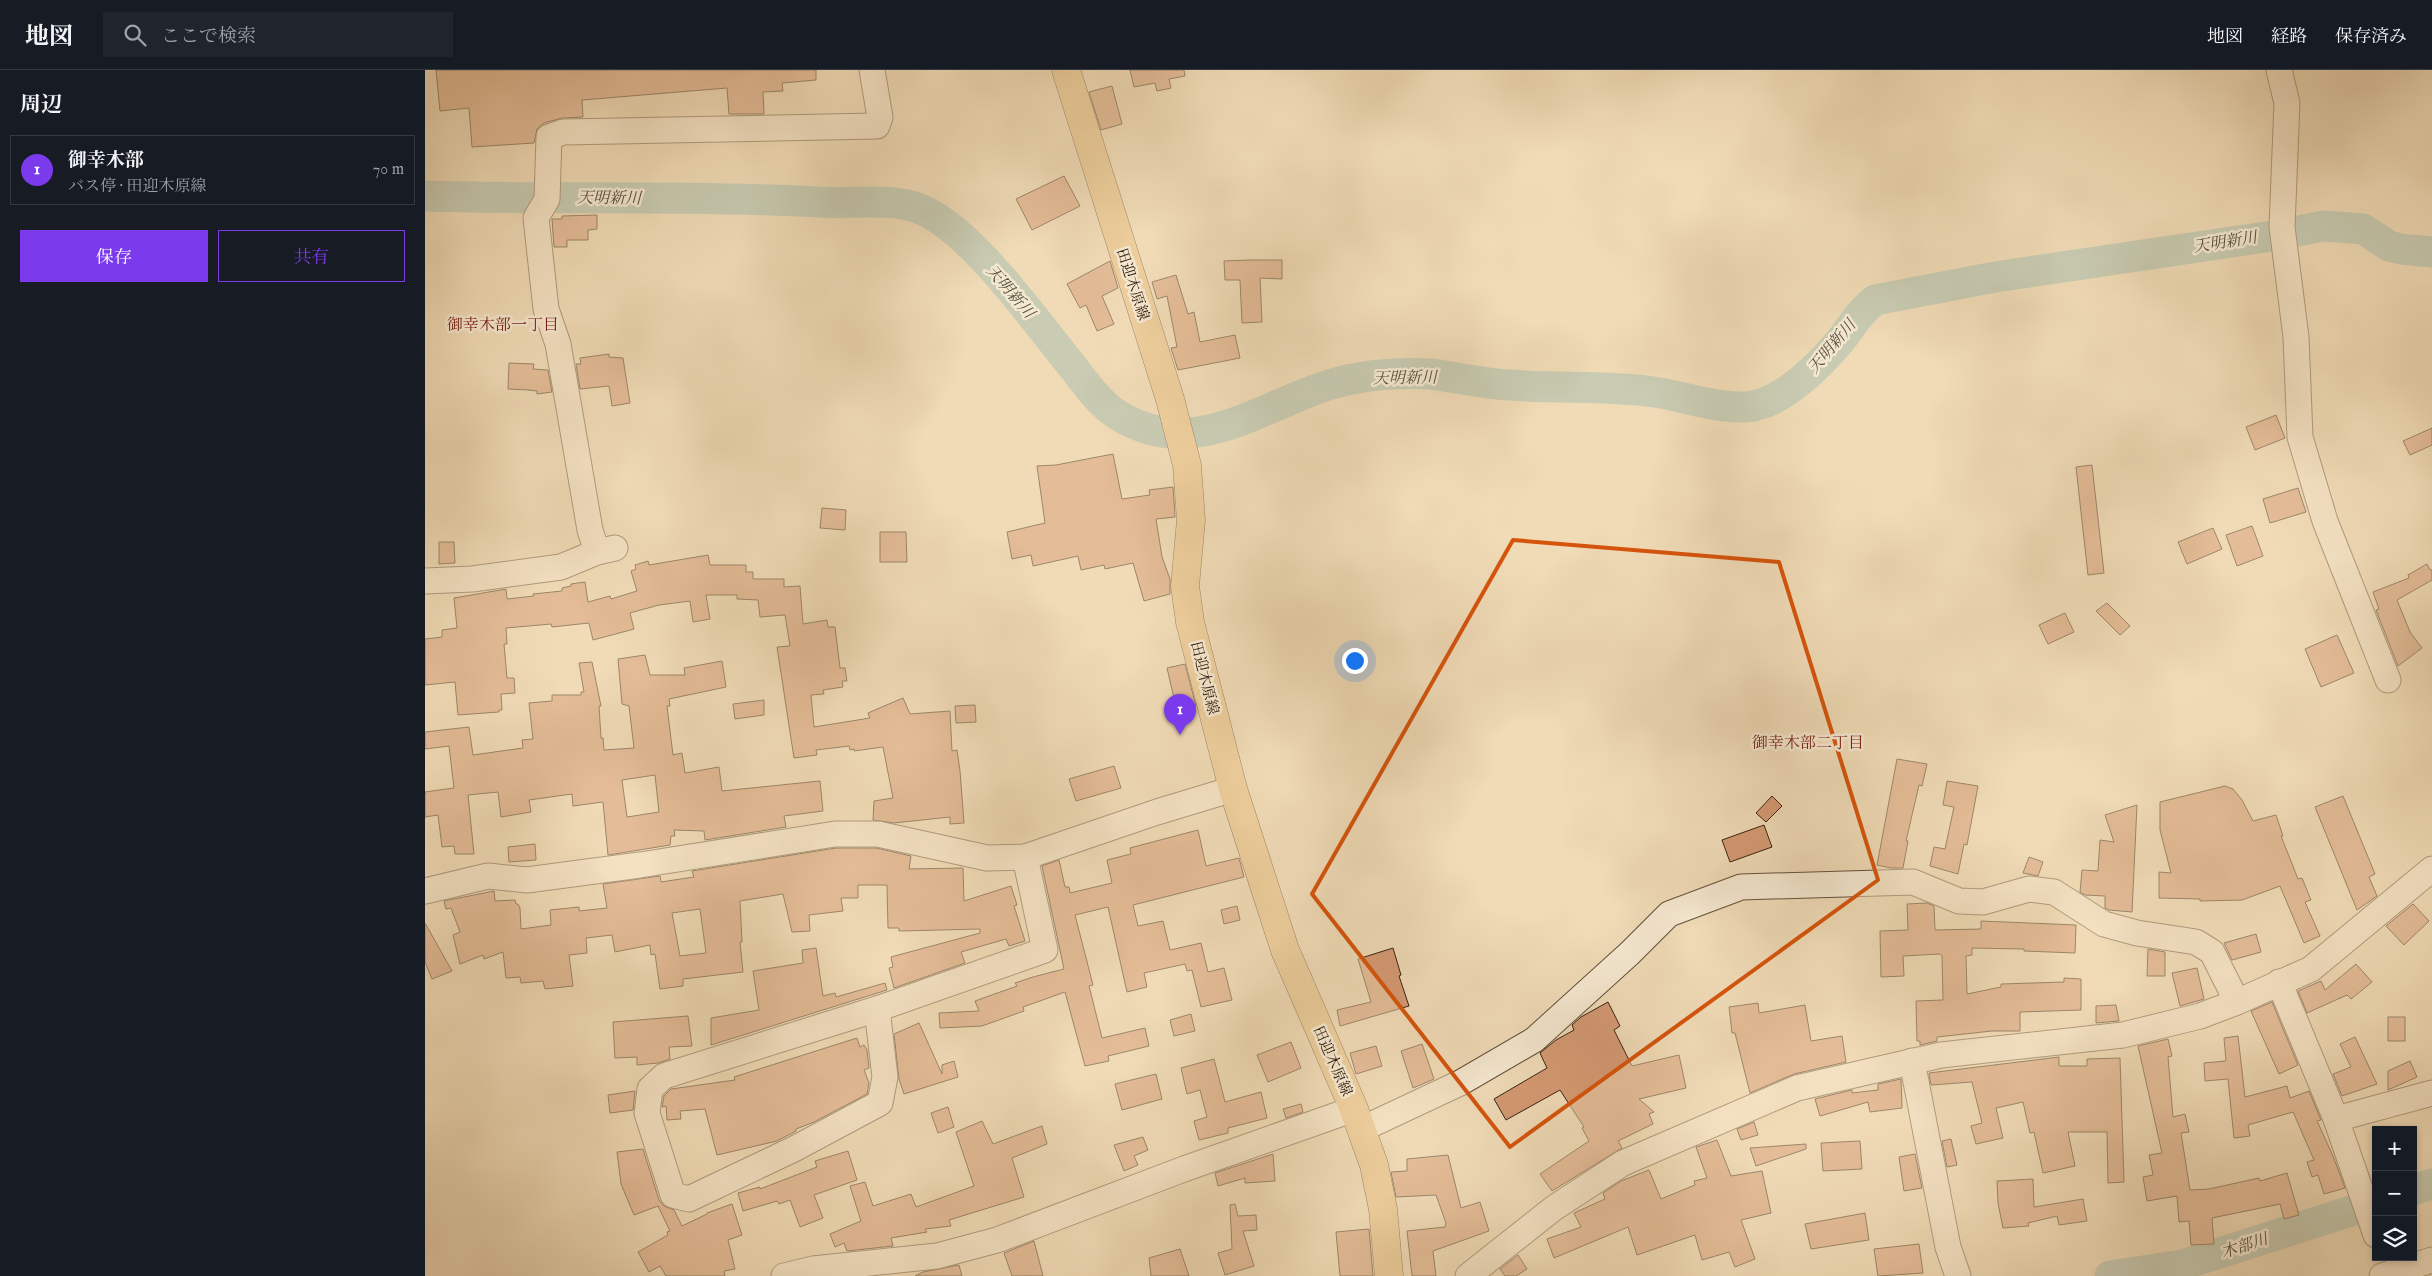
<!DOCTYPE html>
<html lang="ja">
<head>
<meta charset="utf-8">
<style>
	:root { --surface:#171b24; --page:#20242c; --text:#f1f3f6; --muted:#9ea1a6; --line:#363941; --accent:#7c3aed }
	body { margin:0; font-family:"IM FELL English","Noto Serif JP",serif; background:var(--page); color:var(--text) }
	.controls { position:absolute; right:15px; bottom:15px; display:grid; overflow:hidden; border-radius:0px; box-shadow:0 2px 8px #0003 }
	.controls button { width:45px; height:45px; display:grid; place-items:center; padding:0; border:0; border-bottom:1px solid var(--line); background:var(--surface); color:var(--text); font:25px sans-serif }
	.you { position:absolute; left:929px; top:590px; width:18px; height:18px; margin:-12px; border:4px solid #fff; border-radius:50%; background:#1a73e8; box-shadow:0 0 0 8px #1a73e833 }
	.badge { display:grid; place-items:center; width:32px; height:32px; border-radius:50%; background:var(--accent); color:#fff; font-size:16px; font-weight:700 }
	.pin { position:absolute; translate:-50% -41px; filter:drop-shadow(0 1px 2px #0008) }
	.pin::after { content:''; position:absolute; top:26px; width:18px; height:15px; background:inherit; clip-path:polygon(0 0,100% 0,50% 100%) }
	.list { margin:0; padding:0; list-style:none }
	h2 { display:flex; justify-content:space-between; align-items:center; height:65px; margin:0; padding:0 20px; font-size:21px }
	h2 small { font-size:16px; font-weight:400; color:var(--muted) }
	.list li { display:grid; grid-template-columns:32px 1fr auto; gap:15px; align-items:center; box-sizing:border-box; height:70px; margin:0 10px 10px; padding:0 10px; border:1px solid var(--line); border-radius:0px }
	.list b { display:block; font-size:19px; white-space:nowrap }
	.list p { margin:0; font-size:16px; white-space:nowrap; color:var(--muted) }
	.list em { font-size:16px; font-style:normal; color:var(--muted) }
	.actions { display:flex; gap:10px; padding:15px 20px }
	.actions a { flex:1; padding:11px 0; border:1px solid var(--accent); border-radius:0px; text-align:center; font-size:18px; color:var(--accent) }
	.actions .main { background:var(--accent); color:#fff }
	.icon { flex:none; width:28px; height:28px; fill:none; stroke:currentColor; stroke-width:2; stroke-linecap:round; stroke-linejoin:round }
	.map { position:relative; flex:none; width:2007px; height:1206px; overflow:hidden }
	header { display:flex; align-items:center; gap:30px; box-sizing:border-box; height:70px; padding:0 25px; background:var(--surface); border-bottom:1px solid var(--line) }
	header strong { font-size:24px }
	nav { display:flex; gap:28px; margin-inline-start:auto; font-size:18px }
	.search { width:350px; height:45px; background:var(--page); display:flex; align-items:center; gap:12px; box-sizing:border-box; padding:0 18px; border-radius:0px; color:var(--muted); font-size:19px }
	main { display:flex }
	aside { flex:1; background:var(--surface) }
	.map>svg:first-child { display:block }
	.lines { fill:none; stroke-linecap:round; stroke-linejoin:round }
	.river { stroke:#9abbaf; stroke-width:31 }
	.building { fill:#d59a73; stroke:#362211; fill-rule:evenodd }
	.minor-casing { stroke:#64503a; stroke-width:27 }
	.major-casing { stroke:#362211; stroke-width:29 }
	.minor { stroke:#f5e8d0; stroke-width:25 }
	.major { stroke:#e8be7c; stroke-width:28 }
	.marked { fill:none; stroke:#d6540c; stroke-width:4; stroke-linejoin:round }
	.labels { text-anchor:middle; stroke-width:5; stroke-linejoin:round; paint-order:stroke }
	.street-label { font-size:15px; fill:#362211; stroke:#f5e8d0 }
	.water-label { font-size:16px; font-style:italic; fill:#545040; stroke:#f5e8d0 }
	.neighbourhood-label { font-size:16px; fill:#7a1f14; stroke:#f5e8d0 }
</style>
</head>
<body>
<header>
<strong>地図</strong>
<div class="search"><svg class="icon" aria-label="search" viewBox="0 0 24 24"><circle cx="10" cy="10" r="6"/><path d="M15 15l6 6"/></svg>ここで検索</div>
<nav><a>地図</a><a>経路</a><a>保存済み</a></nav>
</header>
<main>
<aside>
<h2>周辺<small></small></h2>
<ul class="list">
<li><span class="badge">1</span><div><b>御幸木部</b><p>バス停 · 田迎木原線</p></div><em>70 m</em></li>
</ul>
<div class="actions"><a class="main">保存</a><a>共有</a></div>
</aside>
<div class="map">
<svg width="2007" height="1206" viewBox="0 0 2007 1206">
	<rect width="100%" height="100%" fill="#f0dbb7"/>
	<filter id="stains"><feTurbulence type="fractalNoise" baseFrequency=".004" numOctaves="4"/><feColorMatrix values="0 0 0 0 .2 0 0 0 0 .09 0 0 0 0 .02 0 0 0 .5 -.17"/></filter>
	<radialGradient id="worn" r=".72"><stop offset=".6" stop-color="#630" stop-opacity="0"/><stop offset="1" stop-color="#630" stop-opacity=".3"/></radialGradient>
	<g class="lines">
		<g class="river">
			<path d="M0 126C131 130 263 125 394 132 424 134 461 128 490 137 543 154 611 252 647 296 662 315 675 335 696 347 780 396 853 320 933 308 956 304 983 303 1005 304 1032 307 1058 314 1085 315 1133 319 1181 315 1229 322 1259 326 1303 343 1332 335 1363 328 1400 290 1419 266 1429 252 1436 241 1450 230L1570 207 1847 166 1899 156 1938 159 1964 176 1976 179 2007 182"/>
			<polyline points="1988,1120 2007,1114"/>
			<polyline points="1685,1206 1757,1195 1951,1133"/>
		</g>
	</g>
	<g class="building">
		<polygon points="11,0 391,0 391,10 357,13 358,21 338,22 339,44 304,44 302,18 157,30 158,47 137,48 119,53 112,59 109,73 47,77 44,38 15,41"/>
		<polygon points="705,0 759,0 760,6 744,9 746,18 732,21 730,13 709,17"/>
		<polygon points="687,16 697,54 676,60 664,22"/>
		<polygon points="639,106 655,136 607,160 591,129"/>
		<polygon points="172,145 172,159 163,160 163,170 142,170 142,177 129,177 127,149 137,149 137,146"/>
		<polygon points="825,190 857,190 857,209 835,208 837,252 817,253 815,210 800,210 799,191"/>
		<polygon points="685,191 693,218 677,226 689,254 672,261 661,235 655,238 642,214"/>
		<polygon points="751,205 763,244 769,242 775,272 810,265 815,288 753,300 746,278 752,277 742,226 732,229 727,212"/>
		<polygon points="184,284 184,287 198,288 205,333 187,336 184,316 155,319 151,294 156,294 155,288"/>
		<polygon points="84,293 109,294 108,299 123,300 127,322 112,324 112,321 103,320 83,319"/>
		<polygon points="1851,345 1860,368 1830,380 1821,357"/>
		<polygon points="2007,358 2007,375 1985,385 1978,371"/>
		<polygon points="688,384 697,429 725,425 724,420 748,417 750,447 731,449 737,487 745,509 745,524 719,531 708,493 680,499 679,495 656,500 653,486 608,496 606,485 587,489 582,462 620,453 612,396 631,395"/>
		<polygon points="1667,395 1679,503 1663,505 1651,397"/>
		<polygon points="1873,418 1881,442 1845,453 1838,429"/>
		<polygon points="397,438 421,440 420,460 395,458"/>
		<polygon points="1827,456 1838,486 1812,496 1801,465"/>
		<polygon points="1788,458 1797,479 1762,494 1753,472"/>
		<polygon points="455,462 481,462 482,492 455,492"/>
		<polygon points="14,472 29,472 30,493 14,494"/>
		<polygon points="283,485 285,495 321,495 321,502 328,502 328,509 359,509 359,517 375,516 378,554 402,550 403,557 410,557 415,598 420,598 422,611 417,611 418,617 398,620 399,624 386,625 389,657 445,648 443,643 478,628 485,644 525,641 527,681 532,680 535,701 539,753 525,754 525,747 469,753 448,750 449,731 468,728 458,677 429,681 429,679 425,680 424,676 391,680 392,685 369,688 352,577 365,576 360,545 335,547 333,530 312,529 312,525 281,525 285,549 268,552 265,531 234,535 205,543 209,559 168,570 164,553 127,557 126,554 81,558 82,574 79,574 82,608 89,608 90,623 76,624 77,640 74,640 74,642 33,645 30,612 0,615 0,569 17,567 17,560 32,558 29,528 81,519 82,529 109,526 108,524 137,521 137,518 146,516 146,514 160,512 163,532 185,526 186,529 212,521 206,501 211,499 210,495 223,491 224,495"/>
		<polygon points="2002,494 2005,500 2007,500 2007,510 1972,530 1985,562 1997,578 1973,596 1951,540 1954,539 1948,522 1984,508 1983,505"/>
		<polygon points="1682,533 1705,556 1695,565 1671,541"/>
		<polygon points="1640,543 1649,562 1623,574 1614,555"/>
		<polygon points="1912,565 1929,603 1896,617 1880,579"/>
		<path d="M220 585 225 605H260L259 598 297 591 301 617 244 629 245 636H242L248 685 257 683 260 703 294 697 297 721 395 711 398 741 359 746 361 757 280 770 279 761 249 760 250 766H246L245 775 183 785 178 732 148 736 147 724 104 730 106 742 76 747 73 722 43 725 49 784H30L29 776 17 777 13 745 0 747V722L29 718 24 676 0 679V662L44 657 48 685 98 678 97 670 108 669 104 633 127 631V625H156V622H159L154 593 167 592 176 636H174L176 668H178L179 680 209 678 204 636 197 634 193 589ZM230 705 234 742 202 747 197 710Z"/>
		<polygon points="760,594 771,636 752,641 742,598"/>
		<polygon points="339,630 339,645 310,649 308,634"/>
		<polygon points="550,635 551,652 531,653 530,636"/>
		<polygon points="1472,689 1502,694 1497,716 1494,715 1481,771 1483,771 1478,798 1466,798 1452,795"/>
		<polygon points="689,696 696,718 651,731 644,709"/>
		<polygon points="1522,711 1553,716 1542,775 1539,774 1533,804 1505,796 1509,777 1520,779 1529,737 1518,735"/>
		<polygon points="1800,716 1808,719 1817,730 1828,751 1851,745 1858,766 1856,766 1873,809 1877,808 1886,830 1880,832 1895,866 1879,873 1855,816 1817,830 1775,831 1775,829 1734,828 1734,802 1746,803 1735,760 1735,732"/>
		<polygon points="1347,726 1357,736 1341,752 1331,743"/>
		<polygon points="1918,726 1950,804 1944,807 1952,826 1932,840 1890,737"/>
		<polygon points="1712,735 1707,842 1684,840 1680,838 1680,826 1660,825 1655,822 1657,800 1673,801 1675,770 1689,772 1680,745"/>
		<polygon points="1339,755 1347,777 1305,792 1297,770"/>
		<polygon points="773,760 781,796 814,788 819,807 708,835 713,856 738,851 745,880 776,873 783,902 799,898 807,930 776,937 767,900 762,901 760,894 719,903 722,917 702,922 683,837 650,845 668,915 664,916 677,968 720,958 724,976 683,986 684,991 660,996 640,922 598,937 599,941 557,956 515,958 514,943 554,941 550,931 592,916 590,913 608,907 639,899 617,796 634,790 640,817 644,817 645,823 687,813 682,790 706,784 705,778"/>
		<polygon points="110,774 111,790 84,792 83,777"/>
		<path d="M411 778H451L486 786 484 799 538 798 539 831 586 816 592 835 589 836 600 871 584 876 581 869 536 882 540 893 469 918 464 898 468 897 466 887 555 863V859L474 861V858H463L462 815H433V828H416L418 841 384 845 385 861 367 862 358 824 315 831 317 872H315L318 902 258 909V916L235 919 230 884 226 885 225 875 190 882 187 865 161 868 162 883 144 885 148 916 120 919 118 911 96 913 95 907 81 908 78 882 59 889 58 885 35 894 28 865 35 862 26 838 21 839 19 831 69 821 70 831 90 830 91 834H93L95 838 96 859 126 855 125 840 154 837V841L182 838 178 814 235 806 236 812 269 807 267 801ZM275 839 281 883 255 886 247 843Z"/>
		<polygon points="1604,787 1618,792 1613,806 1598,803"/>
		<polygon points="1502,833 1509,836 1510,860 1556,859 1556,851 1651,855 1650,883 1599,881 1599,879 1547,878 1547,885 1541,886 1542,924 1576,917 1576,914 1639,912 1639,908 1656,909 1656,940 1595,942 1595,961 1567,961 1512,967 1512,971 1495,975 1495,971 1492,971 1491,931 1518,930 1517,886 1515,884 1478,886 1479,906 1456,907 1455,861 1483,860 1482,834"/>
		<polygon points="1988,834 2004,851 1979,875 1961,856"/>
		<polygon points="812,836 815,850 799,854 796,840"/>
		<polygon points="0,853 27,901 7,909 0,892"/>
		<polygon points="1831,864 1836,882 1807,890 1799,873"/>
		<polygon points="391,878 398,926 410,923 411,927 460,913 462,920 286,975 286,948 334,940 328,901 378,893 377,880"/>
		<polygon points="968,878 976,905 974,906 984,936 915,956 912,940 946,932 933,889"/>
		<polygon points="1723,879 1740,882 1740,906 1722,906"/>
		<polygon points="1931,894 1947,912 1926,929 1922,925 1882,943 1873,921 1896,911 1900,920"/>
		<polygon points="1772,898 1779,929 1755,936 1747,903"/>
		<polygon points="1183,932 1195,956 1189,960 1207,996 1254,985 1261,1018 1214,1029 1229,1042 1224,1044 1228,1054 1193,1071 1197,1078 1127,1121 1115,1104 1164,1071 1157,1058 1159,1057 1135,1020 1081,1050 1069,1029 1122,998 1115,983 1131,970 1149,960 1147,955 1156,947"/>
		<polygon points="1847,932 1873,995 1854,1004 1826,941"/>
		<polygon points="1333,933 1334,943 1380,935 1386,971 1417,966 1421,992 1369,1004 1325,1023 1310,963 1307,963 1304,937"/>
		<polygon points="1691,935 1694,951 1671,953 1671,936"/>
		<polygon points="766,944 770,961 749,966 745,950"/>
		<polygon points="263,946 267,976 244,977 245,989 233,993 212,995 212,987 190,988 188,952"/>
		<rect x="1963" y="947" width="17" height="24"/>
		<polygon points="494,953 517,1004 517,995 529,991 533,1007 479,1024 474,1009 469,964"/>
		<polygon points="1813,966 1820,1027 1862,1016 1865,1028 1884,1021 1896,1050 1892,1051 1908,1086 1920,1118 1899,1124 1893,1105 1887,1107 1882,1092 1889,1090 1868,1042 1823,1055 1825,1066 1809,1068 1803,1009 1780,1011 1779,993 1801,991 1799,968"/>
		<polygon points="1930,967 1952,1014 1917,1026 1908,1004 1926,997 1915,974"/>
		<polygon points="432,968 435,977 439,975 442,980 444,998 439,1000 444,1013 442,1024 389,1052 371,1059 371,1061 352,1071 292,1085 280,1039 255,1041 256,1049 242,1050 241,1036 237,1037 239,1026 246,1019 310,1010 309,1007"/>
		<polygon points="1743,969 1747,986 1743,987 1748,1047 1760,1044 1764,1062 1756,1063 1765,1120 1784,1119 1834,1108 1835,1111 1862,1103 1874,1145 1859,1149 1855,1134 1787,1148 1789,1174 1766,1175 1764,1151 1754,1152 1752,1126 1722,1131 1718,1107 1728,1105 1724,1085 1737,1083 1713,976"/>
		<polygon points="866,972 876,998 843,1012 832,985"/>
		<polygon points="997,974 1009,1009 988,1018 976,981"/>
		<polygon points="951,976 957,996 931,1004 925,983"/>
		<polygon points="1634,987 1634,996 1662,996 1662,989 1695,988 1699,1112 1683,1113 1682,1062 1643,1062 1650,1096 1618,1103 1609,1062 1605,1063 1598,1032 1571,1038 1578,1068 1551,1074 1546,1056 1557,1053 1547,1012 1506,1015 1504,1003"/>
		<polygon points="789,989 800,1032 836,1022 842,1048 803,1058 803,1063 774,1070 769,1051 782,1047 775,1020 762,1024 756,998"/>
		<polygon points="1985,991 1992,1007 1963,1020 1963,1001"/>
		<polygon points="731,1004 737,1029 697,1040 690,1014"/>
		<polygon points="1476,1009 1477,1038 1445,1042 1443,1032 1395,1046 1390,1029 1427,1020 1427,1023 1453,1020 1453,1014"/>
		<polygon points="210,1021 208,1040 185,1043 183,1025"/>
		<polygon points="876,1034 878,1042 861,1048 858,1039"/>
		<polygon points="523,1037 529,1057 513,1063 506,1043"/>
		<polygon points="557,1051 568,1074 617,1056 622,1074 587,1088 599,1127 524,1150 526,1156 500,1159 502,1162 466,1168 468,1176 422,1181 419,1173 410,1177 405,1164 436,1151 425,1116 440,1112 448,1136 486,1124 491,1137 549,1116 531,1062"/>
		<polygon points="1329,1052 1333,1065 1316,1070 1312,1059"/>
		<polygon points="718,1067 723,1080 709,1086 713,1095 699,1101 689,1075"/>
		<polygon points="1526,1069 1532,1095 1522,1097 1517,1071"/>
		<polygon points="1292,1070 1306,1106 1337,1101 1346,1143 1316,1150 1330,1189 1310,1197 1304,1182 1277,1190 1270,1165 1212,1185 1203,1157 1129,1188 1122,1169 1156,1157 1149,1143 1180,1129 1178,1123 1196,1111 1224,1100 1236,1129 1270,1115 1269,1111 1282,1108 1271,1077"/>
		<polygon points="1435,1071 1437,1099 1398,1101 1396,1073"/>
		<polygon points="1381,1074 1381,1079 1331,1096 1325,1078"/>
		<polygon points="218,1079 234,1130 239,1136 249,1140 257,1156 282,1144 282,1143 307,1134 317,1165 303,1170 310,1199 299,1201 300,1206 241,1206 235,1196 224,1202 213,1182 243,1165 242,1162 245,1161 233,1136 209,1145 196,1114 192,1082"/>
		<polygon points="423,1081 432,1110 389,1125 398,1148 375,1157 365,1130 354,1134 352,1131 318,1141 313,1123 335,1117 335,1119 392,1097 390,1091"/>
		<polygon points="848,1084 850,1111 820,1113 820,1108 793,1116 790,1103"/>
		<polygon points="1490,1084 1497,1118 1479,1121 1474,1087"/>
		<polygon points="1023,1085 1036,1138 1055,1132 1064,1161 1008,1181 1011,1206 987,1206 982,1161 1020,1157 1021,1153 1011,1125 971,1127 966,1102 982,1101 982,1089"/>
		<polygon points="1608,1109 1609,1137 1658,1129 1662,1151 1634,1155 1632,1146 1603,1153 1604,1156 1578,1158 1573,1133 1572,1111"/>
		<polygon points="810,1134 813,1146 831,1145 832,1160 818,1161 829,1196 800,1205 793,1183 807,1179 805,1135"/>
		<polygon points="1440,1143 1444,1170 1386,1179 1380,1154"/>
		<polygon points="944,1159 948,1206 915,1206 911,1162"/>
		<polygon points="609,1171 618,1206 587,1206 579,1183"/>
		<polygon points="1494,1174 1498,1203 1453,1206 1449,1179"/>
		<polygon points="755,1179 764,1206 726,1206 724,1188"/>
		<polygon points="1093,1185 1102,1199 1091,1206 1080,1206 1075,1199"/>
		<polygon points="534,1195 537,1206 490,1206 498,1202"/>
	</g>
	<g class="lines">
		<defs>
			<g id="minor">
				<polyline points="1854,0 1862,33 1857,157 1871,267 1875,367 1900,451 1963,610"/>
				<polyline points="190,478 172,482 165,460 133,274 121,239 111,148 122,129 124,67 138,62 452,56 455,47 447,0"/>
				<polyline points="0,511 47,509 136,497 172,482"/>
				<polyline points="0,821 63,806 102,810 215,795 410,764 453,764 562,788 600,787 732,742 808,719"/>
				<polyline points="1854,912 1911,1049 1951,1165"/>
				<polygon points="452,939 460,1007 455,1033 369,1079 264,1129 248,1125 222,1043 225,1019 239,1006"/>
				<polyline points="452,939 620,880 600,787"/>
				<polyline points="1487,991 1523,1177 1533,1206"/>
				<polyline points="1911,1049 2007,1023"/>
				<polyline points="937,1059 1035,1013 1109,970 1205,883 1244,844 1316,817 1488,812 1534,831 1558,832 1604,819 1629,822 1679,854 1712,863 1771,872 1787,882 1812,932"/>
				<polyline points="359,1206 388,1199 512,1186 572,1170 759,1099 929,1039"/>
				<polyline points="1043,1206 1129,1138 1198,1093 1372,1018 1516,985 1698,965 1775,946 1812,932 1886,899 2007,799"/>
				<polyline points="1957,1206 2007,1190"/>
			</g>
			<polyline id="major" points="641,0 745,329 762,395 766,450 760,516 765,552 808,719 860,880 929,1039 949,1095 958,1139 964,1206"/>
		</defs>
		<use href="#minor" class="minor-casing"/>
		<use href="#major" class="major-casing"/>
		<use href="#minor" class="minor"/>
		<use href="#major" class="major"/>
	</g>
	<path d="M0 0H2007V1206H0ZM1088 470 1354 492 1453 810 1085 1077 887 824Z" fill="#f0dbb7" fill-opacity=".55" fill-rule="evenodd"/>
	<path class="marked" d="M1088 470 1354 492 1453 810 1085 1077 887 824Z"/>
	<g class="labels">
		<g class="street-label">
			<text transform="translate(708 214) rotate(72)" y="5">田迎木原線</text>
			<text transform="translate(780 608) rotate(76)" y="5">田迎木原線</text>
			<text transform="translate(908 991) rotate(66)" y="5">田迎木原線</text>
		</g>
		<g class="water-label">
			<text transform="translate(184 127) rotate(1)" y="6">天明新川</text>
			<text transform="translate(1800 171) rotate(-9)" y="6">天明新川</text>
			<text transform="translate(586 221) rotate(49)" y="6">天明新川</text>
			<text transform="translate(1406 276) rotate(-50)" y="6">天明新川</text>
			<text transform="translate(980 307) rotate(-1)" y="6">天明新川</text>
			<text transform="translate(1819 1175) rotate(-18)" y="6">木部川</text>
		</g>
		<g class="neighbourhood-label">
			<text x="78" y="260">御幸木部一丁目</text>
			<text x="1383" y="678">御幸木部二丁目</text>
		</g>
	</g>
	<rect width="100%" height="100%" filter="url(#stains)"/>
	<rect width="100%" height="100%" fill="url(#worn)"/>
</svg>
<div class="controls">
<button>+</button>
<button>−</button>
<button><svg class="icon" aria-label="layers" viewBox="0 0 24 24"><path d="M12 4l9 5-9 5-9-5zM3 14l9 5 9-5"/></svg></button>
</div>
<div class="you"></div>
<div class="pin badge" style="left:755px;top:665px">1</div>
</div>
</main>
</body>
</html>
